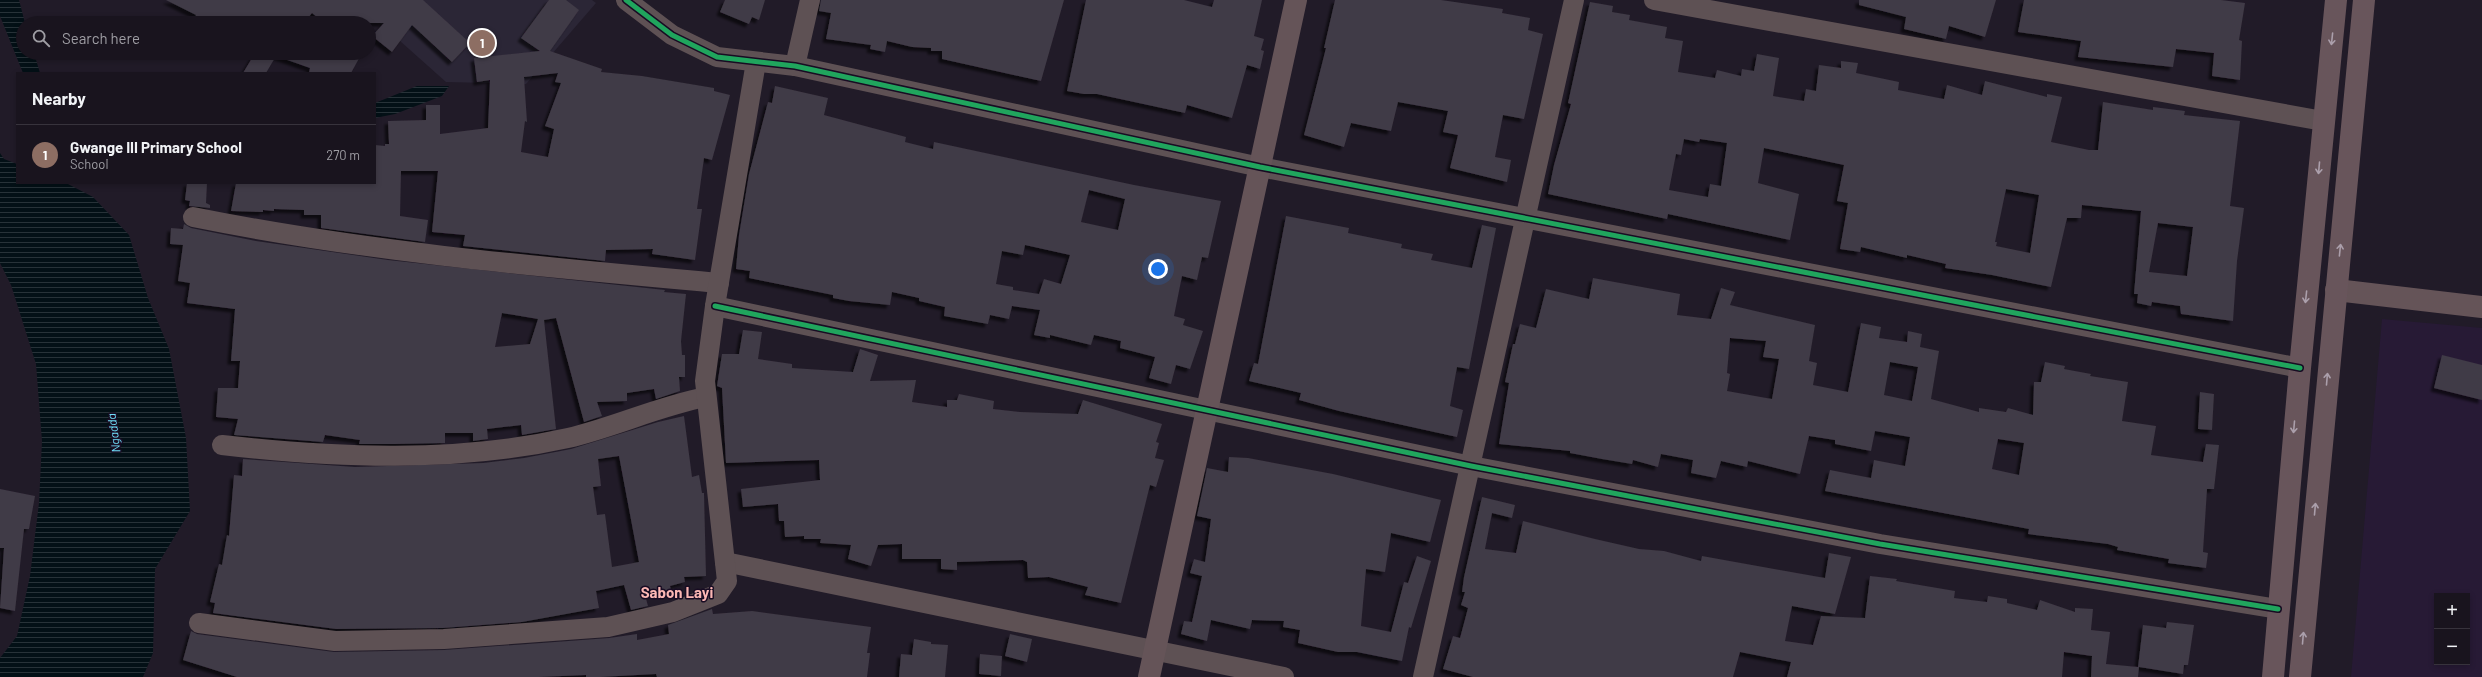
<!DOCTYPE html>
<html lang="en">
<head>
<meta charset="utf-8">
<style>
	:root { --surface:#19141e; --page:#221d27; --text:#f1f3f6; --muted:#9f9ea4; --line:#37333c; --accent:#db2777 }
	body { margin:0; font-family:Barlow,sans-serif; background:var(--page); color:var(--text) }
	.controls { position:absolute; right:12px; bottom:12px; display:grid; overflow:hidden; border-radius:0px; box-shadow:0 2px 6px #0003 }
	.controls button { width:36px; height:36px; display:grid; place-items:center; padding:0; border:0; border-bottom:1px solid var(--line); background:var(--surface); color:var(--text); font:20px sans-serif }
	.you { position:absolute; left:1158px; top:269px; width:14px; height:14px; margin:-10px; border:3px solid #fff; border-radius:50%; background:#1a73e8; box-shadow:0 0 0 6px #1a73e833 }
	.badge { display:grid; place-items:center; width:26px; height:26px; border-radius:50%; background:var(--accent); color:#fff; font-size:13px; font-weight:700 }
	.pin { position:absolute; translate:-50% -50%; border:2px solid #fff; box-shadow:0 1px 4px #0006 }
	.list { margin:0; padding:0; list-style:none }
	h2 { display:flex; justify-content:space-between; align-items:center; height:52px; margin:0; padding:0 16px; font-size:17px }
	h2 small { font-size:13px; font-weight:400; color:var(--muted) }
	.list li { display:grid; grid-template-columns:26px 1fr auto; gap:12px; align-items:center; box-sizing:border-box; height:60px; padding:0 16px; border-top:1px solid var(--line) }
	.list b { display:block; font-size:15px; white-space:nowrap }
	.list p { margin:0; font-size:13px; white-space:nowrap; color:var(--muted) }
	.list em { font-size:13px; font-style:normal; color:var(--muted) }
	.icon { flex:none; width:22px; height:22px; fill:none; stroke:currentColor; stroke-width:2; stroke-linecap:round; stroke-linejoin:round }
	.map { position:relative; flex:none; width:2482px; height:677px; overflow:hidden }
	.search { position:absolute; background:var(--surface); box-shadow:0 2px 6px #0003; left:16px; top:16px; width:360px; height:44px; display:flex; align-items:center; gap:10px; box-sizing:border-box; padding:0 14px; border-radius:22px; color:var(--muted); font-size:15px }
	.panel { position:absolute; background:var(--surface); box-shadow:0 2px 6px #0003; left:16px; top:72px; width:360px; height:112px; border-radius:0px }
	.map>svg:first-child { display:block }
	.education { fill:#2b2636 }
	.built { fill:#271a35; fill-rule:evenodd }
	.water { fill:url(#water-rules) }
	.building { fill:#403a46; fill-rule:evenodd; filter:url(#shadow) }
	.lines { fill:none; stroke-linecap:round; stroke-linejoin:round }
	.minor { stroke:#5e5154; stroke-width:20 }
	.secondary { stroke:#655458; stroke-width:22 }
	.trunk { stroke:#68555b; stroke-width:22 }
	.cycleway-casing { stroke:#180c23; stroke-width:8 }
	.cycleway { stroke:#20a55d; stroke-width:5 }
	.oneway { stroke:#ab9fab }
	.labels { text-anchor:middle; stroke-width:3; stroke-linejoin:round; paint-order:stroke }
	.water-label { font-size:12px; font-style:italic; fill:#6eddf7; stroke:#180c23 }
	.district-label { font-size:15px; font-weight:bold; fill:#fcb7b4; stroke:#180c23 }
</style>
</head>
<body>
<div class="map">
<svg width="2482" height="677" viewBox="0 0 2482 677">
	<defs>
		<pattern id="water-rules" width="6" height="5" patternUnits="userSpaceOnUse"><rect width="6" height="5" fill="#031016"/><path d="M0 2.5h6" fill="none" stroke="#273238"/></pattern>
		<filter id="shadow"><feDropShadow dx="-3.5" dy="3.5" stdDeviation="1" flood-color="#0009"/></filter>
	</defs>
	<rect width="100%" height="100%" fill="#211b28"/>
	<polygon class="education" points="354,0 592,0 596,3 526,84 446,82"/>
	<path class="built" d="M2382 319 2482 328V677H2351ZM2437 596H2467V662H2437Z"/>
	<g class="water">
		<polygon points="0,0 19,0 25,23 23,23 23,53 34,53 40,73 23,73 0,16"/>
		<polygon points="417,86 449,86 442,96 395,114 375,118 375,103"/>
		<polygon points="0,153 4,159 17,164 17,183 66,183 93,197 129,235 148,298 169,349 186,438 190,511 155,569 153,653 143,677 0,677 0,658 17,636 30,576 39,503 42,441 36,364 11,285 0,263"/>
	</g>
	<g class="building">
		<polygon points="166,0 423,0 470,43 452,62 412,25 392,52 372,36 384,23 324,23 312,13 304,23 192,23 196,15"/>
		<path d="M549 0H566L579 10 550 51 602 69 601 72 642 76 714 88V91L730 95 712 160 704 158 697 209H702L695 260 652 254 653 249 606 250 605 261 463 246 465 235 432 232 438 171H401L400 216 428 220 425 242 321 228V215H304V210L274 209V211L263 210V212L231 211 236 183H375V145L385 146V144H389L388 121 426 120V105H440V134L488 128 490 80 477 82 474 58 540 51 521 38ZM558 73 555 82 561 83 545 126 554 129 548 157 521 152 525 121 527 122 524 77Z"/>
		<polygon points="725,0 765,0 759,20 752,17 749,24 720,12"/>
		<polygon points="821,0 1064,0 1041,81 942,59 942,51 931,51 931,48 912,47 887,41 885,52 870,49 871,45 826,39 831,13 819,11"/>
		<polygon points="1086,0 1184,0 1212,7 1214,0 1262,0 1254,36 1264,39 1261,50 1264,51 1260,69 1247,65 1232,118 1187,105 1185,113 1097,94 1084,94 1067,91"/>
		<polygon points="1335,0 1441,0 1503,9 1502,13 1530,18 1528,30 1543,34 1524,119 1503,115 1495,157 1511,160 1507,182 1450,168 1458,135 1443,132 1448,111 1398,102 1391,131 1351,123 1344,147 1304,135 1326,48 1324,48"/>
		<polygon points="1859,0 1996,0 1985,37 1949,26 1946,39 1904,29 1906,17 1859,5"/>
		<polygon points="2024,0 2221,0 2245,3 2239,40 2242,41 2240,80 2212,76 2214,53 2176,49 2173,67 2078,57 2081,41 2018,32"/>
		<path d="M1590 2 1613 6 1612 12 1630 15 1629 20 1667 27 1665 38 1683 41 1678 72 1715 78 1717 70 1741 76 1742 69 1754 71 1757 54 1779 58 1773 96 1804 101 1806 89 1816 91 1819 65 1841 68V61L1858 63 1856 73 1899 82 1898 90 1944 99 1947 85 1982 95 1985 81 2047 97V94L2062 97 2051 142 2089 150H2098L2103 102 2153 110V107L2185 111 2184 115 2240 121 2230 206 2244 208 2237 261 2233 321 2181 314 2180 306 2152 302 2151 306 2137 303 2138 294H2134L2141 211 2082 205 2081 218H2067L2051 287 1992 275 1945 268 1946 264 1907 255V258L1861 247 1860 252 1840 249 1848 203 1837 201 1844 165 1764 148 1758 183 1799 194 1790 240 1668 214 1667 219 1548 194 1554 165 1571 104 1568 103ZM1684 139 1699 142 1700 139 1727 143 1721 186 1710 184 1708 197 1669 190 1676 154 1681 155ZM2006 189 2039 195 2030 253 1996 246 1997 242H1995ZM2158 223 2193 227 2187 276 2149 272Z"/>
		<polygon points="255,53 362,53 351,73 309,73 310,68 276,56 266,73 243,73"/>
		<path d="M775 86 828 98 824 115 906 137 905 142 933 149 934 142 1134 185 1221 201 1208 258 1202 257 1197 280 1182 276 1174 316 1185 319 1183 325 1203 331 1190 369 1176 365 1171 384 1149 378 1155 357 1120 348 1121 341 1094 335 1091 345 1050 335V338L1034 335 1040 310 1012 306 1009 319 990 315 988 324 944 316 945 307 919 301V298L892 292 890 305 849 301 833 298V295L749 278 750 271 736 269 739 235 749 174 768 102 772 103ZM1089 190 1125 199 1118 230 1081 222ZM1025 245 1070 255 1061 284 1044 279 1039 294 1013 290V287L996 284 1002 251 1023 255Z"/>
		<polygon points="187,183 207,183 206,203 210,205 210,208 189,206 190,201 185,200"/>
		<polygon points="1286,216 1349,228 1348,233 1402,244 1401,248 1433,254 1431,260 1472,268 1482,225 1496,228 1469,369 1457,367 1450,406 1463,410 1457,437 1339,411 1299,400 1301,393 1249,381 1254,363 1258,364"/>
		<path d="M184 224 191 228 256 241 388 260 665 290 664 292 686 294 681 341 682 355H685V377H679L680 391 656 399 654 389 627 393V401L597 402 602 416 584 422 556 318 544 320 556 429 522 435 521 425 487 429 488 439 473 441V433H445V443L395 444H359L360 440 325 435 323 442 234 435 238 419 216 417 218 388H238L240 361H231L235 309 187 303 190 283 178 281 183 245 170 244 171 228 183 229ZM502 313 538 319 530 344 495 347Z"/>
		<path d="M1593 278 1680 294 1677 315 1711 319 1721 288 1735 292 1730 305 1815 325 1809 361 1817 363 1813 385 1848 392 1861 323 1881 327 1879 338 1907 342 1908 331 1922 334 1920 347 1939 351 1931 399 1979 412V408L2006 412 2008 408 2033 415 2034 382H2041L2045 362 2065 366 2064 369 2091 374 2090 376 2128 382 2122 421 2156 426 2151 455 2203 462 2206 444 2219 445 2214 489H2207L2203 552 2208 553 2206 568 2168 563 2169 559 2117 550 2118 547 2108 544 2028 534 2029 529 1825 491 1830 470 1871 478 1874 460 1905 466 1910 437 1875 431 1871 451 1835 444V440L1809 436 1800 474 1748 461 1747 467 1721 461 1716 478 1691 473 1693 460 1661 454 1658 467 1633 460 1632 464 1602 459 1570 453V451L1499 444 1509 383 1505 382 1513 344H1515L1520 324 1536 328 1546 289 1589 299ZM1730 338 1766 341 1763 357 1779 359 1772 399 1727 391 1730 374 1727 373ZM1890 362 1918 367 1912 401 1884 395ZM1998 439 2024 443 2019 475 1992 469Z"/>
		<polygon points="743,330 762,332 758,359 792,364 792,368 853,372 860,349 878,355 870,381 916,380 912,402 947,407 947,400 957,400 959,394 994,401 993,409 1020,412 1078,414 1083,400 1162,424 1156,442 1159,443 1155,458 1164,460 1156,487 1150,485 1121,603 1085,595 1088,587 1049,577 1028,578 1027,562 1023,560 957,562 957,570 941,569 941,559 902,559 902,544 878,545 871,566 848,559 851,545 820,543 821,539 804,539 804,536 785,537 784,521 779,521 778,504 743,507 741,489 820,480 819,460 726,463 722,388 717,386 722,354 739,354"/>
		<polygon points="2442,355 2482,365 2482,400 2434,388"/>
		<polygon points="2200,392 2214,394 2212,430 2198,429"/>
		<path d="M684 416 692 477 699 475 702 493H704L706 576 684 577 685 582 670 586 671 590 645 595 648 606 631 610 624 585 596 591 599 608 522 622 443 628 336 629 213 613 215 603 210 602 219 564 222 565 227 535 229 536 234 475 242 476 243 459 355 467 483 463 524 458 571 449 658 422ZM619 456 639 562 612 567 605 514 597 515 593 487 601 486 598 459Z"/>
		<polygon points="1229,457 1248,458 1333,474 1441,500 1430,542 1391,533 1385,572 1366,569 1361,626 1391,632 1404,582 1408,583 1417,556 1431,561 1411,628 1409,627 1402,661 1357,652 1338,652 1298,643 1300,630 1283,627 1284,621 1252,620 1250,629 1211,620 1207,641 1181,634 1184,621 1192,622 1202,576 1190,573 1194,559 1205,562 1211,519 1197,516 1207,468 1228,472"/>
		<polygon points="0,489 35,496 29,529 24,529 15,611 0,608 4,548 0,548"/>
		<polygon points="1482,497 1515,505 1512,518 1492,513 1485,549 1516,553 1523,521 1595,539 1639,549 1664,551 1701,561 1702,556 1825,578 1829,553 1851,557 1835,614 1792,606 1785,641 1813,645 1821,616 1865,618 1870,576 1897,579 1896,581 1955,591 1954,598 1987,602 1988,596 2007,599 2007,603 2037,610 2040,600 2075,612 2075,608 2093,609 2091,630 2110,632 2106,664 2138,667 2143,625 2166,628 2167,622 2194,625 2188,665 2184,665 2183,674 2139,667 2138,677 2091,677 2092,656 2064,652 2062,677 1787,677 1791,662 1740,652 1733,677 1473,677 1443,669 1453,636 1460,638 1468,608 1461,605 1465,592 1462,592 1464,577"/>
		<polygon points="712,609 713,614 752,611 871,627 867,653 870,653 867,677 657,677 656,674 600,677 586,677 586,675 539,677 237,677 183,660 191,631 197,634 334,652 444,650 609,638 637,634 637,640 669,634 668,625"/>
		<polygon points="1010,634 1032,639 1027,662 1005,656"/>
		<polygon points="914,639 931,642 931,644 948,645 945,677 899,677 901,654 912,655"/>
		<polygon points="980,654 1002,656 1001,676 979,674"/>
	</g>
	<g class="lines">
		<g class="minor">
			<polyline points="626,0 672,35 717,57 795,66 1260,167 2300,368"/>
			<polyline points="1654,0 2323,121"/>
			<polyline points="795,66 810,0"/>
			<path d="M193 217C366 252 543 267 719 283"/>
			<polyline points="715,306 1471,466 1880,544 2278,609"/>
			<path d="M222 445C336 458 455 463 568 438 615 427 659 406 706 397"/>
			<polyline points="725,562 1284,677"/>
			<polyline points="199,623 335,641 444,639 608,627 673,612 718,594 727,581 705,381 715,306 756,62"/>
			<polyline points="1423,677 1574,0"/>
		</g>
		<g class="secondary">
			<polyline points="2336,290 2482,307"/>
			<polyline points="1149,677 1296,0"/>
		</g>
		<g class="trunk">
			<polyline points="2273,677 2300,368 2336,0"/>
			<polyline points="2300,677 2364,0"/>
		</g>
		<defs>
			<g id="cycleway">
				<polyline points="626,0 672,35 717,57 795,66 1260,167 2300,368"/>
				<polyline points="715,306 1471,466 1880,544 2278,609"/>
			</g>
		</defs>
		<use href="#cycleway" class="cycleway-casing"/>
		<use href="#cycleway" class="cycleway"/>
	</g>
	<defs><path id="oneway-shaft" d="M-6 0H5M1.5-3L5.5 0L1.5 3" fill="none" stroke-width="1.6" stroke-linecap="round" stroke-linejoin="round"/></defs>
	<g class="oneway">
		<use href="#oneway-shaft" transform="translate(2332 39) rotate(96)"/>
		<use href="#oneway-shaft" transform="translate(2319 168) rotate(95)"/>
		<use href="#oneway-shaft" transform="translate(2340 250) rotate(-84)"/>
		<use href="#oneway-shaft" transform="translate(2306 297) rotate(96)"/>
		<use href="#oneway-shaft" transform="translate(2327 379) rotate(-85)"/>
		<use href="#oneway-shaft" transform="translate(2294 427) rotate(95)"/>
		<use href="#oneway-shaft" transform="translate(2315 509) rotate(-85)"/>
		<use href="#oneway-shaft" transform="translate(2303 638) rotate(-85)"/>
	</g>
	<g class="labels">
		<g class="water-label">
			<text transform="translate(114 433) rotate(-97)" y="4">Ngadda</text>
		</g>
		<g class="district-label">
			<text x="677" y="598">Sabon Layi</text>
		</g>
	</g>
</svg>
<div class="controls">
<button>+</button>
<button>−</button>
</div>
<div class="you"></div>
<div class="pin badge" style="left:482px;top:43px;background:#8d6e63">1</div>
<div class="search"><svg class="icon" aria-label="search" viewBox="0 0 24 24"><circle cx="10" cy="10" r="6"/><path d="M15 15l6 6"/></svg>Search here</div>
<section class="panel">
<h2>Nearby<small></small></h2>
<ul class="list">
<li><span class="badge" style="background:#8d6e63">1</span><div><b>Gwange III Primary School</b><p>School</p></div><em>270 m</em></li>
</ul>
</section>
</div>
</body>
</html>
